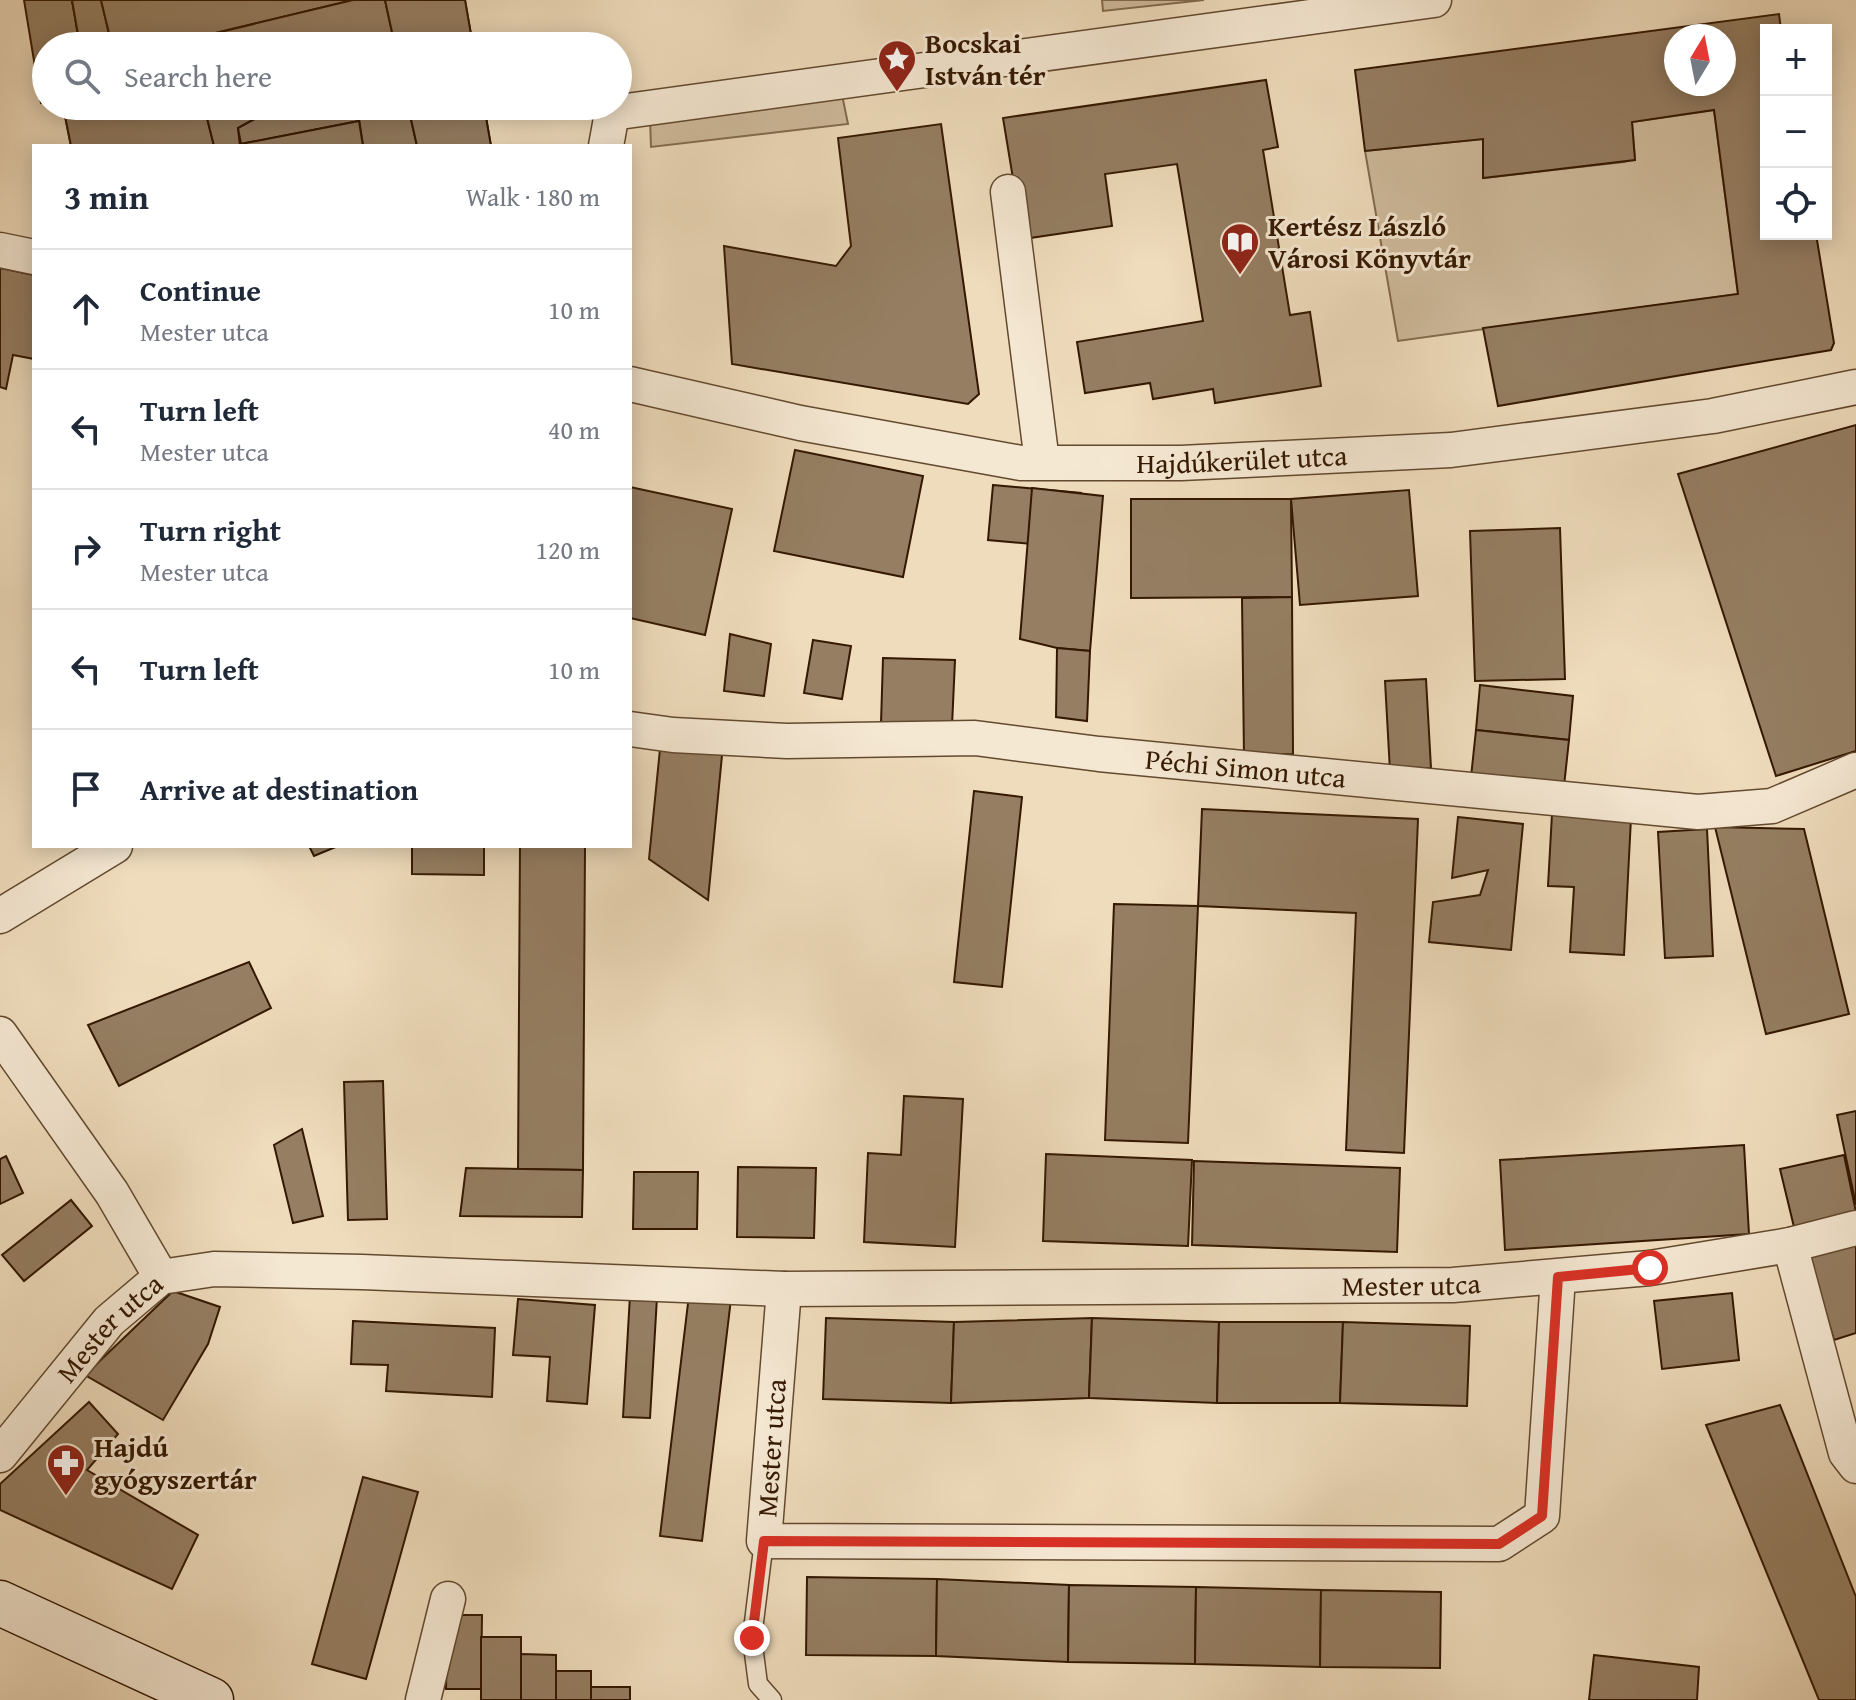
<!DOCTYPE html>
<html lang="en">
<head>
<meta charset="utf-8">
<style>
	:root { --surface:#fff; --page:#f2f2f3; --text:#1f2937; --muted:#747a83; --line:#e0e1e3 }
	body { margin:0; font-family:"Gentium Book Plus",serif; background:var(--page); color:var(--text) }
	.controls { position:absolute; right:24px; top:24px; display:grid; overflow:hidden; border-radius:0px; box-shadow:0 4px 20px #0003 }
	.controls button { width:72px; height:72px; display:grid; place-items:center; padding:0; border:0; border-bottom:2px solid var(--line); background:var(--surface); color:var(--text); font:40px sans-serif }
	.compass { position:absolute; left:1664px; top:24px; width:72px; height:72px; border-radius:50%; background:var(--surface); box-shadow:0 4px 20px #0003; rotate:10deg }
	.stop { position:absolute; width:24px; height:24px; margin:-18px; border:6px solid #d93025; border-radius:50%; background:#fff }
	.stop.end { background:#d93025; border-color:#fff; box-shadow:0 2px 8px #0008 }
	.list { margin:0; padding:0; list-style:none }
	h2 { display:flex; justify-content:space-between; align-items:center; height:104px; margin:0; padding:0 32px; font-size:34px }
	h2 small { font-size:26px; font-weight:400; color:var(--muted) }
	.list li { display:grid; grid-template-columns:52px 1fr auto; gap:24px; align-items:center; box-sizing:border-box; height:120px; padding:0 32px; border-top:2px solid var(--line) }
	.list b { display:block; font-size:30px; white-space:nowrap }
	.list p { margin:0; font-size:26px; white-space:nowrap; color:var(--muted) }
	.list em { font-size:26px; font-style:normal; color:var(--muted) }
	.icon { flex:none; width:44px; height:44px; fill:none; stroke:currentColor; stroke-width:2; stroke-linecap:round; stroke-linejoin:round }
	.map { position:relative; flex:none; width:1856px; height:1700px; overflow:hidden }
	.search { position:absolute; background:var(--surface); box-shadow:0 4px 20px #0003; left:32px; top:32px; width:600px; height:88px; display:flex; align-items:center; gap:20px; box-sizing:border-box; padding:0 28px; border-radius:44px; color:var(--muted); font-size:30px }
	.panel { position:absolute; background:var(--surface); box-shadow:0 4px 20px #0003; left:32px; top:144px; width:600px; height:704px; border-radius:0px }
	.map>svg:first-child { display:block }
	.green { fill:#cfbb9c; stroke:#826a4e; stroke-width:2 }
	.building { fill:#957e62; stroke:#341800; stroke-width:2; fill-rule:evenodd }
	.lines { fill:none; stroke-linecap:round; stroke-linejoin:round }
	.lane-casing { stroke:#63492f; stroke-width:21 }
	.street-casing { stroke:#63492f; stroke-width:37 }
	.secondary-casing { stroke:#341800; stroke-width:47 }
	.lane { stroke:#f5e8d3; stroke-width:18 }
	.street { stroke:#f5e8d3; stroke-width:34 }
	.secondary { stroke:#f5e8d3; stroke-width:44 }
	.route { stroke:#d93025; stroke-width:10 }
	.labels { text-anchor:middle; stroke-width:6; stroke-linejoin:round; paint-order:stroke }
	.poi-label { font-size:28px; font-weight:bold; fill:#341800; stroke:#f5e8d3; text-anchor:start }
	.street-label { font-size:28px; fill:#341800; stroke:#f5e8d3 }
</style>
</head>
<body>
<div class="map">
<svg width="1856" height="1700" viewBox="0 0 1856 1700">
	<rect width="100%" height="100%" fill="#efdcbc"/>
	<filter id="stains"><feTurbulence type="fractalNoise" baseFrequency=".0025" numOctaves="4"/><feColorMatrix values="0 0 0 0 .2 0 0 0 0 .09 0 0 0 0 .02 0 0 0 .5 -.17"/></filter>
	<radialGradient id="worn" r=".72"><stop offset=".6" stop-color="#630" stop-opacity="0"/><stop offset="1" stop-color="#630" stop-opacity=".3"/></radialGradient>
	<g class="green">
		<polygon points="1102,0 1204,0 1103,11"/>
		<polygon points="841,90 848,124 651,147 650,118"/>
		<polygon points="1714,110 1738,294 1398,341 1365,151 1483,139 1483,178 1624,162 1635,159 1632,122"/>
	</g>
	<g class="building">
		<polygon points="24,0 72,0 80,46 46,46 46,102 41,103"/>
		<polygon points="72,0 465,0 473,46 80,46"/>
		<polygon points="72,0 101,0 112,46 80,46"/>
		<polygon points="101,0 353,0 162,46 112,46"/>
		<polygon points="353,0 385,0 395,46 162,46"/>
		<polygon points="385,0 465,0 473,46 395,46"/>
		<path d="M1779 14 1781 30H1766V234H1816L1834 343 1831 350 1498 406 1483 328 1738 294 1714 110 1632 122 1635 160 1483 178V139L1365 151 1355 70ZM1676 36H1724V84H1676Z"/>
		<polygon points="1266,80 1278,147 1263,150 1290,315 1310,312 1321,386 1215,403 1213,389 1153,399 1150,383 1085,393 1077,342 1203,321 1177,164 1105,174 1112,226 1023,239 1003,118"/>
		<polygon points="63,106 484,106 491,146 71,146"/>
		<polygon points="63,106 204,106 214,146 71,146"/>
		<polygon points="204,106 260,106 262,115 238,128 240,146 214,146"/>
		<polygon points="260,106 357,106 359,121 241,144 238,128 262,115"/>
		<polygon points="357,106 408,106 417,146 363,146"/>
		<polygon points="408,106 484,106 491,146 417,146"/>
		<polygon points="359,121 363,146 240,146 241,144"/>
		<polygon points="941,124 979,394 968,404 732,364 724,246 836,266 851,246 838,138"/>
		<polygon points="0,268 34,275 34,359 13,355 6,389 0,387"/>
		<polygon points="1856,425 1856,751 1776,776 1678,474"/>
		<polygon points="795,450 923,476 903,577 774,551"/>
		<polygon points="993,485 1081,493 1075,548 988,540"/>
		<polygon points="630,487 732,509 705,635 630,618"/>
		<polygon points="1032,488 1103,496 1090,651 1057,648 1020,639"/>
		<polygon points="1409,490 1418,596 1300,605 1291,499"/>
		<polygon points="1131,499 1291,499 1292,597 1131,598"/>
		<polygon points="1560,528 1565,679 1475,681 1470,531"/>
		<polygon points="1292,597 1293,754 1244,755 1242,598"/>
		<polygon points="730,634 771,644 764,696 724,691"/>
		<polygon points="813,640 851,646 842,699 804,693"/>
		<polygon points="1057,648 1090,651 1087,721 1056,717"/>
		<polygon points="883,658 955,660 952,726 881,723"/>
		<polygon points="1426,679 1431,768 1390,771 1385,681"/>
		<polygon points="1480,685 1573,696 1569,740 1476,730"/>
		<polygon points="1476,730 1569,740 1564,786 1471,777"/>
		<polygon points="661,739 723,745 708,900 649,859"/>
		<polygon points="974,791 1022,797 1002,987 954,982"/>
		<polygon points="1202,809 1418,819 1404,1153 1346,1150 1356,913 1198,906"/>
		<polygon points="1552,814 1631,818 1624,955 1570,952 1574,887 1548,886"/>
		<polygon points="1458,817 1523,824 1511,950 1429,942 1433,902 1480,895 1488,870 1452,878"/>
		<polygon points="1715,827 1804,829 1849,1014 1766,1034"/>
		<polygon points="1707,829 1713,956 1665,958 1658,832"/>
		<polygon points="309,846 338,846 314,856"/>
		<polygon points="412,846 484,846 484,875 412,874"/>
		<polygon points="520,846 585,846 583,1170 518,1169"/>
		<polygon points="1114,904 1198,906 1188,1143 1105,1140"/>
		<polygon points="249,962 271,1008 119,1086 88,1025"/>
		<polygon points="383,1081 387,1219 348,1220 344,1082"/>
		<polygon points="904,1096 963,1099 955,1247 864,1242 868,1153 901,1155"/>
		<polygon points="1856,1111 1856,1205 1837,1115"/>
		<polygon points="302,1129 323,1216 293,1223 274,1145"/>
		<polygon points="1744,1145 1749,1234 1505,1250 1500,1160"/>
		<polygon points="1046,1154 1192,1160 1188,1246 1043,1241"/>
		<polygon points="1844,1155 1856,1212 1794,1227 1780,1169"/>
		<polygon points="6,1156 23,1193 0,1204 0,1159"/>
		<polygon points="1194,1161 1400,1168 1397,1252 1192,1245"/>
		<polygon points="738,1167 816,1168 814,1238 737,1237"/>
		<polygon points="466,1168 583,1170 582,1217 460,1216"/>
		<polygon points="634,1172 698,1172 697,1229 633,1229"/>
		<polygon points="71,1200 92,1226 24,1281 2,1255"/>
		<polygon points="1856,1242 1856,1333 1834,1340 1809,1257"/>
		<polygon points="173,1291 220,1307 208,1344 163,1420 85,1375"/>
		<polygon points="1732,1293 1739,1360 1662,1369 1654,1301"/>
		<polygon points="630,1295 657,1297 650,1418 623,1417"/>
		<polygon points="689,1295 731,1299 702,1541 660,1536"/>
		<polygon points="518,1299 595,1305 587,1404 547,1401 550,1357 513,1355"/>
		<polygon points="826,1318 954,1322 951,1403 823,1399"/>
		<polygon points="1092,1318 1089,1398 951,1403 954,1322"/>
		<polygon points="1092,1318 1219,1322 1217,1403 1089,1398"/>
		<polygon points="353,1321 495,1328 492,1397 386,1391 388,1365 351,1364"/>
		<polygon points="1219,1322 1343,1322 1340,1403 1217,1403"/>
		<polygon points="1343,1322 1470,1326 1467,1406 1340,1403"/>
		<polygon points="89,1402 118,1434 87,1470 198,1535 172,1589 0,1510 0,1484"/>
		<polygon points="1780,1405 1856,1597 1856,1700 1819,1700 1706,1425"/>
		<polygon points="363,1477 418,1492 366,1679 312,1664"/>
		<polygon points="807,1577 937,1579 936,1656 806,1655"/>
		<polygon points="937,1579 1069,1585 1068,1662 936,1656"/>
		<polygon points="1069,1585 1196,1587 1195,1664 1068,1662"/>
		<polygon points="1196,1587 1321,1590 1320,1667 1195,1664"/>
		<polygon points="1321,1590 1441,1592 1440,1668 1320,1667"/>
		<polygon points="447,1615 482,1615 481,1689 446,1689"/>
		<rect x="481" y="1637" width="40" height="63"/>
		<polygon points="521,1654 556,1655 556,1700 521,1700"/>
		<polygon points="1594,1655 1699,1667 1697,1700 1589,1700"/>
		<rect x="556" y="1671" width="35" height="29"/>
		<rect x="591" y="1687" width="39" height="13"/>
	</g>
	<g class="lines">
		<defs>
			<polyline id="lane" points="764,1541 752,1638 758,1684 772,1700"/>
			<g id="street">
				<polyline points="606,146 612,113 1434,0"/>
				<polyline points="1008,192 1042,462"/>
				<polyline points="0,250 34,257"/>
				<path id="s1" d="M630 384 800 423 1021 463H1181L1451 450 1713 416 1856 387"/>
				<path id="s2" d="M630 729 673 735 787 741 975 738 1099 754 1698 812 1772 806 1856 770"/>
				<polyline points="0,916 115,846"/>
				<polyline points="0,1034 112,1193 161,1277"/>
				<polyline points="1790,1245 1846,1453 1856,1466"/>
				<polyline points="784,1289 764,1541 1499,1544 1542,1516 1558,1277"/>
				<path id="s3" d="M0 1455 109 1321 161 1277 214 1269 362 1272 784 1289 1453 1285 1650 1268 1790 1245 1856 1228"/>
				<polyline points="423,1700 448,1599"/>
			</g>
			<polyline id="secondary" points="0,1603 211,1700"/>
		</defs>
		<use href="#lane" class="lane-casing"/>
		<use href="#street" class="street-casing"/>
		<use href="#secondary" class="secondary-casing"/>
		<use href="#lane" class="lane"/>
		<use href="#street" class="street"/>
		<use href="#secondary" class="secondary"/>
	</g>
	<g class="lines">
		<polyline class="route" points="752,1638 764,1541 1499,1544 1542,1516 1558,1277 1650,1268"/>
	</g>
	<defs>
		<symbol id="sight-pin" viewBox="-11 -11 22 30"><path d="M0 17L-7.5 6A9.5 9.5 0 1 1 7.5 6Z" fill="#8f2418" stroke="#f5e8d3"/><path d="M0-6L1.8-2.2L6-1.7L2.9 1.2L3.7 5.4L0 3.3L-3.7 5.4L-2.9 1.2L-6-1.7L-1.8-2.2Z" fill="#fff"/></symbol>
		<symbol id="library-pin" viewBox="-11 -11 22 30"><path d="M0 17L-7.5 6A9.5 9.5 0 1 1 7.5 6Z" fill="#8f2418" stroke="#f5e8d3"/><path d="M-6-4Q-3-5.5-.7-3.5V5Q-3 3-6 4ZM6-4Q3-5.5 .7-3.5V5Q3 3 6 4Z" fill="#fff"/></symbol>
		<symbol id="pharmacy-pin" viewBox="-11 -11 22 30"><path d="M0 17L-7.5 6A9.5 9.5 0 1 1 7.5 6Z" fill="#8f2418" stroke="#f5e8d3"/><path d="M-2-6h4v4h4v4h-4v4h-4v-4h-4v-4h4Z" fill="#fff"/></symbol>
	</defs>
	<g fill-rule="evenodd">
		<use href="#sight-pin" x="875" y="37" width="44" height="60"/>
		<use href="#library-pin" x="1218" y="220" width="44" height="60"/>
		<use href="#pharmacy-pin" x="44" y="1441" width="44" height="60"/>
	</g>
	<g class="labels">
		<g class="poi-label">
			<text x="925" y="53">Bocskai<tspan x="925" dy="32">István tér</tspan></text>
			<text x="1268" y="236">Kertész László<tspan x="1268" dy="32">Városi Könyvtár</tspan></text>
			<text x="94" y="1457">Hajdú<tspan x="94" dy="32">gyógyszertár</tspan></text>
		</g>
		<g class="street-label">
			<text dy="10" stroke="none"><textPath href="#s1" startOffset="620">Hajdúkerület utca</textPath></text>
			<text dy="10" stroke="none"><textPath href="#s2" startOffset="618">Péchi Simon utca</textPath></text>
			<text dy="10" stroke="none"><textPath href="#s3" startOffset="1492">Mester utca</textPath></text>
			<text dy="10" stroke="none"><textPath href="#s3" startOffset="168">Mester utca</textPath></text>
			<text transform="translate(771 1448) rotate(-86)" y="10">Mester utca</text>
		</g>
	</g>
	<rect width="100%" height="100%" filter="url(#stains)"/>
	<rect width="100%" height="100%" fill="url(#worn)"/>
</svg>
<div class="controls">
<button>+</button>
<button>−</button>
<button><svg class="icon" aria-label="locate" viewBox="0 0 24 24"><circle cx="12" cy="12" r="6"/><path d="M12 2v4M12 18v4M2 12h4M18 12h4"/></svg></button>
</div>
<svg class="compass" viewBox="-18 -18 36 36"><path d="M0-13l5 13h-10z" fill="#e53935"/><path d="M0 13l5-13h-10z" fill="#747a83"/></svg>
<div class="stop" style="left:1650px;top:1268px"></div>
<div class="stop end" style="left:752px;top:1638px"></div>
<div class="search"><svg class="icon" aria-label="search" viewBox="0 0 24 24"><circle cx="10" cy="10" r="6"/><path d="M15 15l6 6"/></svg>Search here</div>
<section class="panel">
<h2>3 min<small>Walk · 180 m</small></h2>
<ul class="list">
<li><svg class="icon" aria-label="ahead" viewBox="0 0 24 24"><path d="M12 20V5M6 11l6-6 6 6"/></svg><div><b>Continue</b><p>Mester utca</p></div><em>10 m</em></li>
<li><svg class="icon" aria-label="left" viewBox="0 0 24 24"><path d="M17 20v-9H6M10 6l-5 5 5 5"/></svg><div><b>Turn left</b><p>Mester utca</p></div><em>40 m</em></li>
<li><svg class="icon" aria-label="right" viewBox="0 0 24 24"><path d="M7 20v-9h11M14 6l5 5-5 5"/></svg><div><b>Turn right</b><p>Mester utca</p></div><em>120 m</em></li>
<li><svg class="icon" aria-label="left" viewBox="0 0 24 24"><path d="M17 20v-9H6M10 6l-5 5 5 5"/></svg><div><b>Turn left</b></div><em>10 m</em></li>
<li><svg class="icon" aria-label="arrive" viewBox="0 0 24 24"><path d="M6 21V4h12l-3 4 3 4H6"/></svg><div><b>Arrive at destination</b></div></li>
</ul>
</section>
</div>
</body>
</html>
